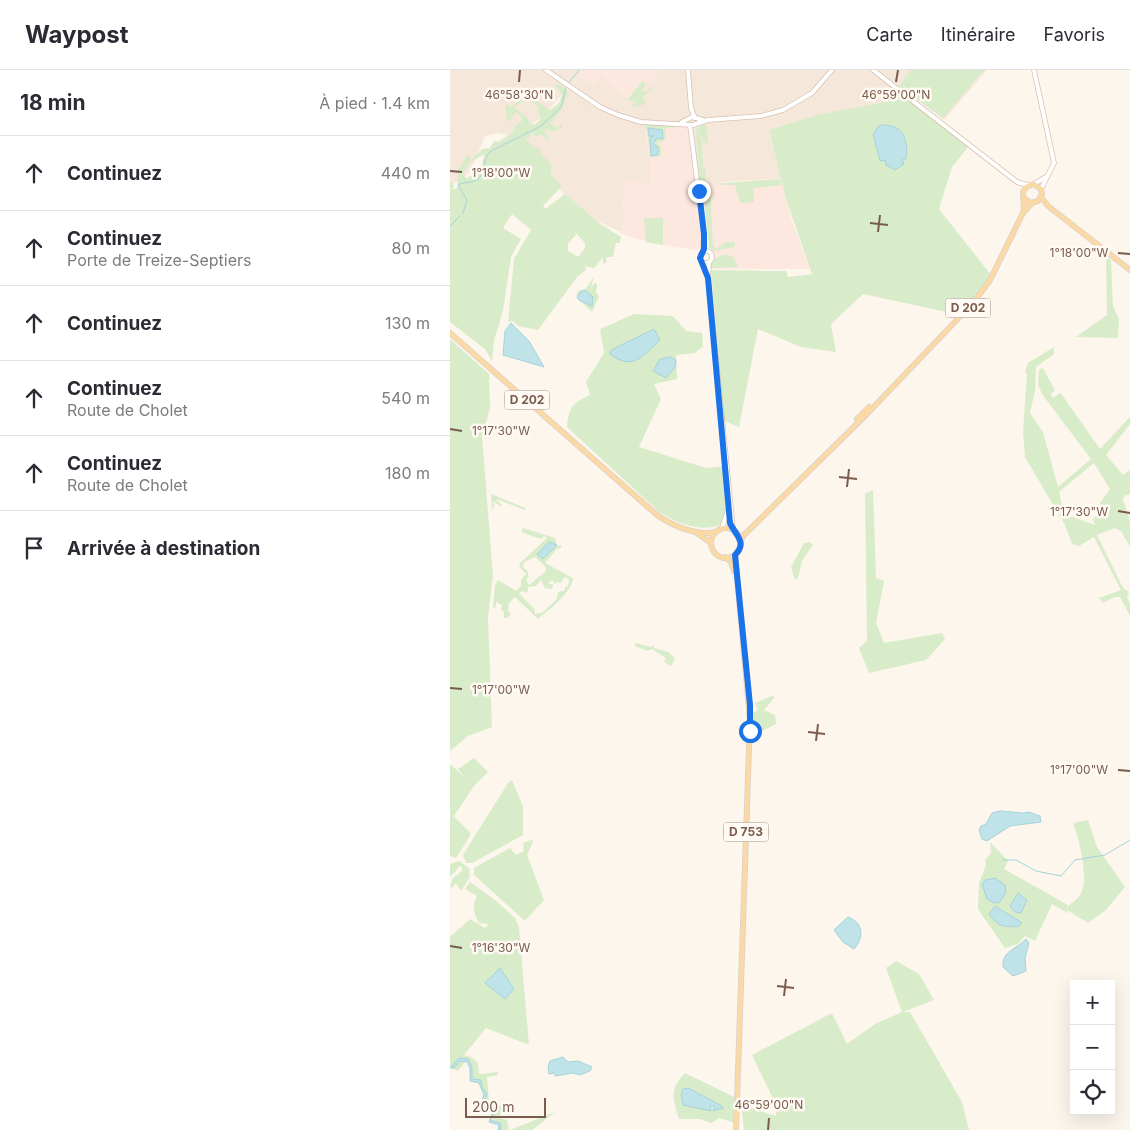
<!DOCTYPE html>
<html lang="fr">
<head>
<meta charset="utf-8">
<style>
	:root { --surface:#fff; --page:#f7f7f7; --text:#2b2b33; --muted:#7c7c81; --line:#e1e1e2 }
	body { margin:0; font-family:Inter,sans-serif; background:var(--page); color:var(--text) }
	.controls { position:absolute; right:15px; bottom:15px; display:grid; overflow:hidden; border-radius:0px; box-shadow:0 5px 20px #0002 }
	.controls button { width:45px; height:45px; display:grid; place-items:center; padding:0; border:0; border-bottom:1px solid var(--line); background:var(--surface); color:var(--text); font:25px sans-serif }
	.scale { position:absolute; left:15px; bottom:12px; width:81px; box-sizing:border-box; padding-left:5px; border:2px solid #7a5c4d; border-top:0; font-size:14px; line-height:18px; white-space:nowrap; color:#7a5c4d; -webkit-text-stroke:4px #fffaf3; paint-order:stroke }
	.stop { position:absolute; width:15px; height:15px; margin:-11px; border:4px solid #1a73e8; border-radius:50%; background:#fff }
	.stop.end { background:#1a73e8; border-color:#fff; box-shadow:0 1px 5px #0008 }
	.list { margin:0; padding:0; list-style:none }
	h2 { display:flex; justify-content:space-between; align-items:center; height:65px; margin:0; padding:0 20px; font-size:21px }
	h2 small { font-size:16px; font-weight:400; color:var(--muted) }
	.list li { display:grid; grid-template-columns:32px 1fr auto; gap:15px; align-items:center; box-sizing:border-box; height:75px; padding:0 20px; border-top:1px solid var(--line) }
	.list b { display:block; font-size:19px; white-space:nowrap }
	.list p { margin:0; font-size:16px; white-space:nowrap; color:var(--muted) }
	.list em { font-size:16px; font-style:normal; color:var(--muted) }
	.icon { flex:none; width:28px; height:28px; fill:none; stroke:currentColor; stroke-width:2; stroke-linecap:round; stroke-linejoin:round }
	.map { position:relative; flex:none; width:680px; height:1060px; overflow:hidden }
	header { display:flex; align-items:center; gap:30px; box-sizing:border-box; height:70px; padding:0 25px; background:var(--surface); border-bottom:1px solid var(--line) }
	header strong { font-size:24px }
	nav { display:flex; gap:28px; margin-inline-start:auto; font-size:18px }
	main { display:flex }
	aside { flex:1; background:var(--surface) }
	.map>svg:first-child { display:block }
	.residential { fill:#f5e8da }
	.commercial { fill:#fde8e0 }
	.green { fill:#d8ecc9; fill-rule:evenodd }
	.water { fill:#bfe3e8; stroke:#a5d3da }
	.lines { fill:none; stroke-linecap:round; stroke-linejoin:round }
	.stream { stroke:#a5d3da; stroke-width:1 }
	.secondary-casing { stroke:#d6c0b0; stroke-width:5.5 }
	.primary-casing { stroke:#dad1cd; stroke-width:6 }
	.secondary { stroke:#fff; stroke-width:4 }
	.primary { stroke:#fbd9a5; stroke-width:4.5 }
	.route { stroke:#1a73e8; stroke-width:6 }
	.ticks { fill:none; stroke:#7a5c4d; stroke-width:2 }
	.labels { text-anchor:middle; stroke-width:5; stroke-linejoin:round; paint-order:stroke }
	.shield { fill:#fffaf3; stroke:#a28b7f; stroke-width:1 }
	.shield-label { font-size:12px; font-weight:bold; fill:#7a5c4d }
	.ticks-label { font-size:12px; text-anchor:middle; fill:#7a5c4d; stroke:#fffaf3; stroke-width:5; stroke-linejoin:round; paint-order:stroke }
</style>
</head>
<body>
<header>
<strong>Waypost</strong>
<nav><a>Carte</a><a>Itinéraire</a><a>Favoris</a></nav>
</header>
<main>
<aside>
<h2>18 min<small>À pied · 1.4 km</small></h2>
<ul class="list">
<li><svg class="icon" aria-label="ahead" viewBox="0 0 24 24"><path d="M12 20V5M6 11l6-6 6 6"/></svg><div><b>Continuez</b></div><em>440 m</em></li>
<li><svg class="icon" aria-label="ahead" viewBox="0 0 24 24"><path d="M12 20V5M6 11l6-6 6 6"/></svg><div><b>Continuez</b><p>Porte de Treize-Septiers</p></div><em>80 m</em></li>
<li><svg class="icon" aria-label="ahead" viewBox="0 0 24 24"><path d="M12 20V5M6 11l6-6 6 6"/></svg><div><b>Continuez</b></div><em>130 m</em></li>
<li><svg class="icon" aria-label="ahead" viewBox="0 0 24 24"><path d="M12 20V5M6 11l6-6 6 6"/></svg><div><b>Continuez</b><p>Route de Cholet</p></div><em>540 m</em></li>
<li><svg class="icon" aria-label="ahead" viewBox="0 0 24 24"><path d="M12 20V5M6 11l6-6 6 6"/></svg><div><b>Continuez</b><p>Route de Cholet</p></div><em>180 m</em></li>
<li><svg class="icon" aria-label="arrive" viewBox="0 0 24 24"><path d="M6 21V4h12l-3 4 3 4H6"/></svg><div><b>Arrivée à destination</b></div></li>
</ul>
</aside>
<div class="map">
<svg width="680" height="1060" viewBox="0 0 680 1060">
	<rect width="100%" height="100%" fill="#fdf6ec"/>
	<polygon class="residential" points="0,0 537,0 494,50 450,17 440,31 370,44 319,61 331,108 272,112 271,115 252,116 251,120 245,121 241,61 196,56 202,116 173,128 175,154 170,162 143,149 114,124 69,68 107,43 119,16 99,40 68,67 47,63 35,66 20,102 0,116"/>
	<g class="commercial">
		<polygon points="132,0 209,0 202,14 192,11 179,30 151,5 145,15 128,6"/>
		<polygon points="196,56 237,56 240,58 252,175 247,180 213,175 176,166 170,162 175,154 173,128 176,110 202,115"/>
		<polygon points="331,108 342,151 360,199 263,199 252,116"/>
	</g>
	<g class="green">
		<polygon points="461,0 534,0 493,48 449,16"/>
		<polygon points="192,11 195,13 192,22 198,21 200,17 202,19 193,26 196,34 185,37 182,35 186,32 177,30"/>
		<path d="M109 14 118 21 112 40 100 53 107 58 112 54V58L103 61 96 59 95 63 99 66 98 71 92 65 85 66 83 63 76 70 85 78 89 77 91 82 90 83 101 94V104L112 116 93 136 95 139 115 124 149 153 171 167 170 173H166L163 187H157L156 193 153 194V187L144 198 135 196 136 200 128 206 88 260 68 256 63 251 58 252 64 189 81 160 62 144 53 158 71 169 61 187 53 241 44 271 42 291 35 279 0 252V111L4 116 2 120 7 118 8 100 18 84 21 90 13 104 16 108 31 102 34 84 23 91V88L32 79 40 78 44 71 48 72 63 62 64 57 72 51V47L66 42 60 51H57L55 37 57 34 62 37 69 29 72 31 64 38 77 47 81 54 84 55 90 50 88 37 80 29 69 28 63 21 66 17 100 40 109 33 112 25 105 15ZM125 162 135 173V178L128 187 118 181V173L126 165Z"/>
		<polygon points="448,21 519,76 502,97 489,139 541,205 530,225 506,244 413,224 381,254 386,282 351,277 308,259 289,357 274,351 261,200 336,201 338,207 362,204 336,129 319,60 370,44 440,31"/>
		<polygon points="256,54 258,73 255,73 249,63 252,72 253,96 256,98 255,112 252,109 250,113 246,61 250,56"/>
		<polygon points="194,55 235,55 236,56 215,58 216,69 207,73 211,76 211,86 200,87 197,60"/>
		<polygon points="330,109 332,115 303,118 304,132 290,133 285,115 272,115 272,113"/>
		<polygon points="260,116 263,175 266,179 275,172 285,172 285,177 265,181 259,178 253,117"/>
		<polygon points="194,148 213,148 213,175 196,172"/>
		<polygon points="275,184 284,187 288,197 260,198 263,189"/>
		<polygon points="656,187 661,190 663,236 669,249 668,268 626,267 657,245"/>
		<polygon points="144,207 141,217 145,213 147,214 146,223 149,226 142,242 127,228 141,235 144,231 133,220 131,225 127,225 127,222 136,218"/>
		<path d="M184 244 223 246 236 261 252 263 253 276 245 283 226 285 227 309 204 314 211 329 189 377 256 398 274 396 275 438 273 454C251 463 227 454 208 441L117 357C119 336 122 334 140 325L136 312 154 283 150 259Z"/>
		<polygon points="0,269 39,304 40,338 32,367 43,505 38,547 42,657 18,666 0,681"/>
		<path d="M604 277V284L586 297 585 321 580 343 593 362 608 417 641 389 592 324 588 314 589 300 593 298 605 320 601 324 603 328 610 323 612 325 650 379 680 347V354L656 385 673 405 680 400V424L674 426 673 430 680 451V477L672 462 665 458 647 465 673 518 679 522 677 527 680 534V546L670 527H665L653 533 649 528 671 520 644 467 629 476 622 474 615 455 575 387 573 362 577 303 575 302 578 293ZM644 393 660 419 650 433 652 440 643 449 645 455 614 444 609 422Z"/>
		<polygon points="423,420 426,508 434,511 426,553 434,573 492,563 495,569 476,590 419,603 409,578 417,571 415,424"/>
		<polygon points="41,424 75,438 75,440 46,429 52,435 51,437 43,431 44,438 42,439"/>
		<path d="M73 458 105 468 107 476 111 475V478L107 479 95 493 123 508C123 521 98 541 88 549L65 527 59 533 58 542 61 543 58 548H54V542L51 540 52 535 46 532V537L43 538 45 515 48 510 66 521 71 516V510L76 504 69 496 70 493 97 468 94 466 91 469 71 462ZM85 487 95 496 96 501 79 515 76 509 79 507 77 500 73 498 74 492ZM115 507 119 509 118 517 116 516 114 521 108 522 107 529 92 543 85 544V540L69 523 73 521 76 523 78 521V517L86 516 91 510 95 518 102 519 103 514H98L102 510 105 514 106 512 111 513Z"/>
		<polygon points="360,472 363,475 352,491 348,508 345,510 341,497 354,473"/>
		<polygon points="185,573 201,577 204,575 204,578 218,582 225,588 221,596 214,592 216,588 202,579 197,581 185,576"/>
		<polygon points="324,625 324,628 314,640 325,645 326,654 303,666 303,643 308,640 305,633"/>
		<polygon points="24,688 38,702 24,716 4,746 21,764 6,788 0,786 0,694 14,707 8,699"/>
		<polygon points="62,710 73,737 73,765 22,793 16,793 13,785 58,713"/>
		<path d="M638 750 647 777 675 817 656 840 638 853 617 840 618 843 602 834 585 871 575 866 568 874 555 878 528 839 529 813 536 795 535 790 541 783 540 772 558 791 554 799 618 835 616 838C620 834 627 830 630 825 640 811 629 769 623 753Z"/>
		<polygon points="84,769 77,785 94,830 75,851 24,805 24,798 60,778 66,785 74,781 73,773"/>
		<polygon points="9,791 19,798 20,807 11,821 6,813 2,818 0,816 3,808 12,801 12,797 10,796 0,807 0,794"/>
		<path d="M20 812 45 830 65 848 69 857 79 975 36 958 14 985 21 987 28 993 29 1004 48 1002V1005L37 1007 39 1032 51 1036 50 1048 57 1050 59 1060H50L51 1055 43 1049V1042L33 1034V1021L29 1013 23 1011 19 995 16 991 8 1001 0 997V867L20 849 35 858 39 854 29 853C23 843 22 836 27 826L15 819Z"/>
		<polygon points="446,891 469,904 484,930 453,942 460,942 512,1032 519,1060 294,1060 291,1035 326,1046 327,1037 302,985 382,943 397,974 425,954 452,942 436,898"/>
		<path d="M235 1003 286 1028 285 1053 269 1048 261 1053 250 1049H229C223 1029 219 1019 235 1003Z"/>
		<polygon points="105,1042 82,1060 60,1060"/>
	</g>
	<g class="water">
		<path d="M433 55C455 55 458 71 456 89H452L454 94 445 100 436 95 435 90 430 91 423 64 429 56Z"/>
		<polygon points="198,58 212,60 213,69 207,68 203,74 208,77 208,85 201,86 200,67 204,66 199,66"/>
		<polygon points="131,221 136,221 143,227 142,236 129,230 127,227"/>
		<polygon points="61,253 79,271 94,297 53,285 55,261"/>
		<path d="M204 259 210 270C192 287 183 301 160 284L161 280Z"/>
		<polygon points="220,287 226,290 225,297 216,308 203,301 210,289"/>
		<polygon points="99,472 107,475 93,489 87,484"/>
		<polygon points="550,741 573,743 579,742 590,746 591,752 560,756 537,771 532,769 529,760 531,756 536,754 542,743"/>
		<polygon points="545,808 555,815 556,822 550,832 544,833 537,829 532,814 535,810"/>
		<polygon points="568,823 577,830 571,843 565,842 560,836"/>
		<path d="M545 836 572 853 568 857C553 856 549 858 539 844Z"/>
		<path d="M398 847C414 853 414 868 404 879L393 872 384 860Z"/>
		<path d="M576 869 579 873 575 888 576 901 563 906 553 897C552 880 566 880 576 869Z"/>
		<polygon points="50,898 64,919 55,929 35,913"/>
		<polygon points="113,987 118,992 128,991 142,997 140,1001 130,1005 123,1003 105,1006 105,1003 99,1004 98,997 100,991"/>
		<polygon points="9,988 18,989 22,997 22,1009 31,1010 32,1018 37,1024 33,1035 45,1040 41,1050 50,1053 51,1060 48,1060 49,1055 39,1052 43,1041 34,1039 31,1035 34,1025 29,1013 20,1011 20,998 17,992 10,991 4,998 0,998"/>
		<polygon points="238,1018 272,1036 273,1038 263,1041 265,1037 262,1035 260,1036 261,1041 233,1035 231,1024 233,1019"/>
	</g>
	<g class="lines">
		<g class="stream">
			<polyline points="119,12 129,0"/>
			<path d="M13 143 17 130 8 115C15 111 22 114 28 109 38 101 31 89 41 81L91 56 111 37 116 18"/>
			<polyline points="0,156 10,146"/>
			<polyline points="553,790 566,790 586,801 611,806 625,790 655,785 680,770"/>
		</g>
		<defs>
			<g id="secondary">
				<polyline points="96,0 150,37 168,45 191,52 243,55 258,50 311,46 333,40 362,23 382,0"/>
				<polyline points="238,0 241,38 245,48"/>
				<polyline points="423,0 567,112 578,115"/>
				<polyline points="584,0 604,93 591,119"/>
				<polyline points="232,52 242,47 253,50"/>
				<polyline points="240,55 254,165 253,181"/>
				<polyline points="584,114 596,107"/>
				<circle cx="256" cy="187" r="6"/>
				<polyline points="259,192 258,208 283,459"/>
				<polyline points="272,458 279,437"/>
			</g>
			<g id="primary">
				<polyline points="591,127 598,136 680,200"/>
				<polyline points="574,141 573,122 576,117 584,114 591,119 592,124 588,131 581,133 575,129"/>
				<path d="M0 263 207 445C223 456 246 466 266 462"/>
				<polyline points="407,349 419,337"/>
				<circle cx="276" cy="473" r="15"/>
				<polyline points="247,463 261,473"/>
				<polyline points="291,471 293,466 416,345 522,234 539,212 573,143 582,133"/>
				<polyline points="285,485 300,649 286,1060"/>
				<polyline points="275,487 281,492 284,501"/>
			</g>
		</defs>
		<use href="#secondary" class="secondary-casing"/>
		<use href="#primary" class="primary-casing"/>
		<use href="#secondary" class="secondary"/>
		<use href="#primary" class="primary"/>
	</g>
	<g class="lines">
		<path class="route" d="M249 121 254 164V179L250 188 258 208 280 453C285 465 298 472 285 485L300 635V661"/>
	</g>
	<path class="ticks" d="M69 12 70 0M446 12 448 0M0 101 12 102M420 153 438 155M428 162 430 145M668 183 680 184M0 359 12 361M389 407 407 409M397 417 399 399M668 441 680 443M0 618 12 619M358 662 375 664M366 671 368 654M668 700 680 701M0 876 12 878M327 916 344 918M334 926 336 909M318 1060 319 1048"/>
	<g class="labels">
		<g class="shield">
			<rect x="495.5" y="228.5" width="45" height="19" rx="4"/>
			<rect x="54.5" y="320.5" width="45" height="19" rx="4"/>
			<rect x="273.5" y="752.5" width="45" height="19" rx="4"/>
		</g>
		<g class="shield-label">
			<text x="518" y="242">D 202</text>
			<text x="77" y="334">D 202</text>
			<text x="296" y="766">D 753</text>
		</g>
	</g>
	<g class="ticks-label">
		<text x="69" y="29">46°58'30"N</text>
		<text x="446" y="29">46°59'00"N</text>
		<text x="51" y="107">1°18'00"W</text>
		<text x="629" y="187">1°18'00"W</text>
		<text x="51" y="365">1°17'30"W</text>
		<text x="629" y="446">1°17'30"W</text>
		<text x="51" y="624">1°17'00"W</text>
		<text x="629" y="704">1°17'00"W</text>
		<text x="51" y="882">1°16'30"W</text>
		<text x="319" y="1039">46°59'00"N</text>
	</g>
</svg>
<div class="controls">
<button>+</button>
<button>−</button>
<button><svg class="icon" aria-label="locate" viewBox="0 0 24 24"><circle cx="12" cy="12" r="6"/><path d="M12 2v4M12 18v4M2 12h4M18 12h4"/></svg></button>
</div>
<div class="scale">200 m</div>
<div class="stop" style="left:300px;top:661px"></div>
<div class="stop end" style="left:249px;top:121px"></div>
</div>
</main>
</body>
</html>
